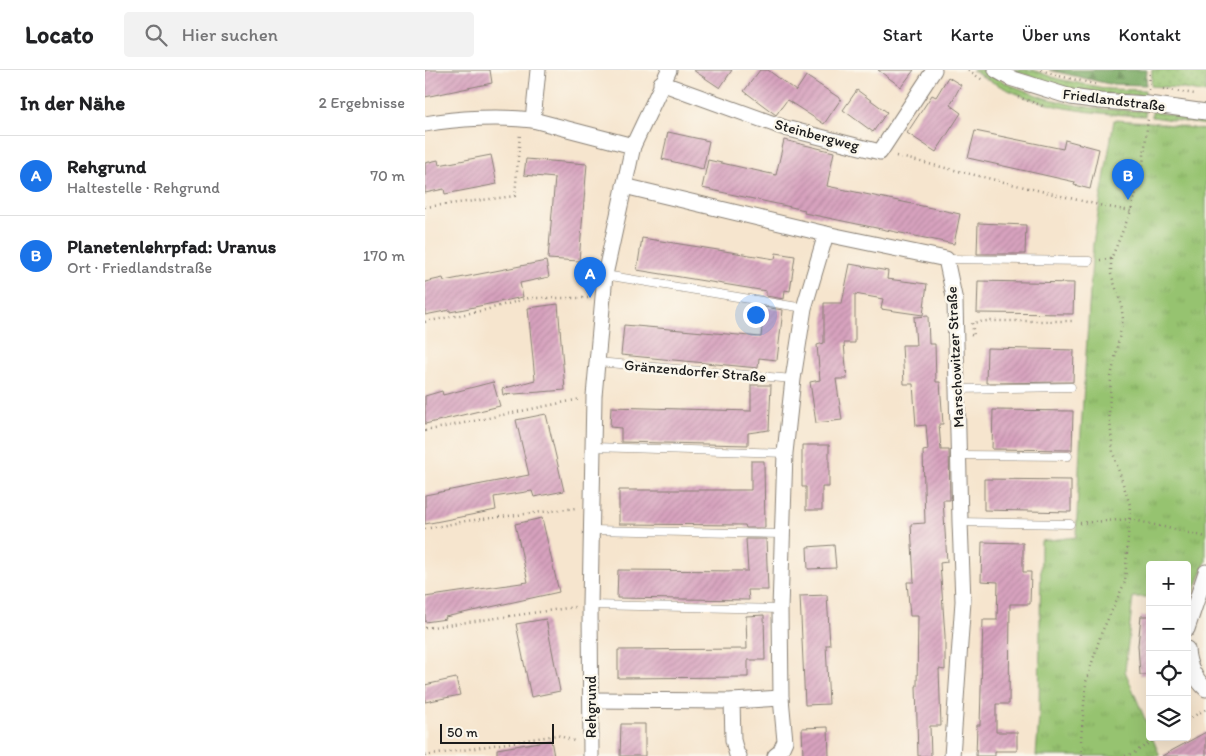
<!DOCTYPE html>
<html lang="de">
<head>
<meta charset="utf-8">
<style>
	:root { --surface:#fff; --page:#f2f2f2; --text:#202124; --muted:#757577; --line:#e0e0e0; --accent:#1a73e8 }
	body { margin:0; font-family:Itim,sans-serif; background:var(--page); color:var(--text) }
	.controls { position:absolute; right:15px; bottom:15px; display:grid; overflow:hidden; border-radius:5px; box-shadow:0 5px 20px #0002 }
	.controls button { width:45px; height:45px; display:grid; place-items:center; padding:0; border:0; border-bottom:1px solid var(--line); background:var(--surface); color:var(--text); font:25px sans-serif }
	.scale { position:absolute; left:15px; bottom:12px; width:114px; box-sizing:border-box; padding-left:5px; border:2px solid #1c1c1c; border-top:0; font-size:14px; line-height:18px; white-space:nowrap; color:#1c1c1c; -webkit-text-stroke:4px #fbf7ec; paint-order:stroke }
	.you { position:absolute; left:330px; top:244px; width:18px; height:18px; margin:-12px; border:4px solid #fff; border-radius:50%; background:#1a73e8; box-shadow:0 0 0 8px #1a73e833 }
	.badge { display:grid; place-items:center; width:32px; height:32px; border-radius:50%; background:var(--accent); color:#fff; font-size:16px; font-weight:700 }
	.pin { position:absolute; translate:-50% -41px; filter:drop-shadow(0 1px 2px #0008) }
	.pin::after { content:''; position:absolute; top:26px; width:18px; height:15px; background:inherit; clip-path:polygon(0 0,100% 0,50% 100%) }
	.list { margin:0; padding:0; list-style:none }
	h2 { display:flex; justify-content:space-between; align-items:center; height:65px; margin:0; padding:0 20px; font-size:21px }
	h2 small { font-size:16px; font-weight:400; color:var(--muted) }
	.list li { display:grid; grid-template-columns:32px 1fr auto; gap:15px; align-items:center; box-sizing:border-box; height:80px; padding:0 20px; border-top:1px solid var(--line) }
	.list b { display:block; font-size:19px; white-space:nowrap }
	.list p { margin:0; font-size:16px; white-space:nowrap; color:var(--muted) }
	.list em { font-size:16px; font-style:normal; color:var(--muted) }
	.icon { flex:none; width:28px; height:28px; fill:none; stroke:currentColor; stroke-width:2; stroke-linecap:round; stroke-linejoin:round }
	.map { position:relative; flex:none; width:781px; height:686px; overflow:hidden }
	header { display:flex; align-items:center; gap:30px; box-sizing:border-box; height:70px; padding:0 25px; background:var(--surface); border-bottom:1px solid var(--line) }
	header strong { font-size:24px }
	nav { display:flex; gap:28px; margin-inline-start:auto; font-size:18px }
	.search { width:350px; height:45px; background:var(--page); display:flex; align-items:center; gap:12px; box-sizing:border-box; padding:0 18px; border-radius:5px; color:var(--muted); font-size:19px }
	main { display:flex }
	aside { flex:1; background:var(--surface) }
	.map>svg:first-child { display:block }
	.grass { fill:url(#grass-dots); stroke:#597046 }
	.forest { fill:url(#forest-firs); stroke:#4a623f }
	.park { fill:url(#park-tufts); stroke:#597046 }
	.building { fill:url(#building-hatch) }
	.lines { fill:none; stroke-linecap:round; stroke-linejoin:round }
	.lane-casing { stroke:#898075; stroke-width:9 }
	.street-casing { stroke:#898075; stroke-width:17 }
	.path { stroke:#898075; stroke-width:2.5; stroke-dasharray:1 4; stroke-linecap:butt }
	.lane { stroke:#fff; stroke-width:8 }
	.street { stroke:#fff; stroke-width:15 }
	.labels { text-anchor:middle; stroke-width:5; stroke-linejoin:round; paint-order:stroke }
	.street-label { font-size:15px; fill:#1c1c1c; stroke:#fbf7ec }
</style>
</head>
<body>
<header>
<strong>Locato</strong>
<div class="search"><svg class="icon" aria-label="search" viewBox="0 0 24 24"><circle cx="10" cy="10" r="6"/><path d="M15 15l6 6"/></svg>Hier suchen</div>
<nav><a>Start</a><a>Karte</a><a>Über uns</a><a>Kontakt</a></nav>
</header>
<main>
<aside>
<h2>In der Nähe<small>2 Ergebnisse</small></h2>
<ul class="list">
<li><span class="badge">A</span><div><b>Rehgrund</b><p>Haltestelle · Rehgrund</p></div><em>70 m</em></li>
<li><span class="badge">B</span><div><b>Planetenlehrpfad: Uranus</b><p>Ort · Friedlandstraße</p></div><em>170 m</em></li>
</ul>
</aside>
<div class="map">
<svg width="781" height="686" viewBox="0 0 781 686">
	<defs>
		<pattern id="grass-dots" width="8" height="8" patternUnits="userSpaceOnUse" patternTransform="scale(1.25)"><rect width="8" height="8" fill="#96c370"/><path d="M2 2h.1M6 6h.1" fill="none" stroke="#81a760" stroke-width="1.8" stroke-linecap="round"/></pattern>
		<pattern id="forest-firs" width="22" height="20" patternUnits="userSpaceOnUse" patternTransform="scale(1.25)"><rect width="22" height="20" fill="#78a962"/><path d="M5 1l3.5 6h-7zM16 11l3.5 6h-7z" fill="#628950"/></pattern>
		<pattern id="park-tufts" width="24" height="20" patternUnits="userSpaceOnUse" patternTransform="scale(1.25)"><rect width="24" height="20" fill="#96c370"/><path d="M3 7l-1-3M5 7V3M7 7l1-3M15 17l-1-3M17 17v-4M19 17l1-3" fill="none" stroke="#81a760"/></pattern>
		<pattern id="building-hatch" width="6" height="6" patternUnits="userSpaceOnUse" patternTransform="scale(1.25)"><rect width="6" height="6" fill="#d7a2be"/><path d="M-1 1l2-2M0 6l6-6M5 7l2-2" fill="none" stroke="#b88ba3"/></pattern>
	</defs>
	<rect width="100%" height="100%" fill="#fbf7ec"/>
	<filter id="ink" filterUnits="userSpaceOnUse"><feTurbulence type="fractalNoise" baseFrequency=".02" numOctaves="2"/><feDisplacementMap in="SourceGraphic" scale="10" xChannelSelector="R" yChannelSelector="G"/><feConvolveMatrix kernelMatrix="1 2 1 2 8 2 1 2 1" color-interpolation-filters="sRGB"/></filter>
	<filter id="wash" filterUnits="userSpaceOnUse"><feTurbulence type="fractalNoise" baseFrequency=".0096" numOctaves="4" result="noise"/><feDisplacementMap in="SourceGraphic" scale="20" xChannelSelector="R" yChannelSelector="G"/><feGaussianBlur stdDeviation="1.12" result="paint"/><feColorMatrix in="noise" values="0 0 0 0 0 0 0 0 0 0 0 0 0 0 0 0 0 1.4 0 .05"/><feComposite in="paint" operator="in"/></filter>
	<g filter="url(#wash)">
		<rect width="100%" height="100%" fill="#f6e5ce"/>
		<g class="grass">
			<path d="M547 0H558L583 14 617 27 645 34 675 39 720 41V46C655 43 603 37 547 0Z"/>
			<polygon points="586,0 608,0 633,9 684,19 720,20 720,26 676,24 647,20"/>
			<polygon points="727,0 781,0 781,23 753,18 726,16"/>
			<polygon points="727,42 775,48 781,50 781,55 727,47"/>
		</g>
		<polygon class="forest" points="624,0 722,0 721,15 684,14"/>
		<polygon class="park" points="689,50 725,52 781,60 781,491 767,528 762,528 762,495 725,495 725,527 708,527 700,601 725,661 725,667 727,667 735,686 611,686 614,646 616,471 651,467 655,377 668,174"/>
		<g id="blocks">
			<g class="building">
				<polygon points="0,0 65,0 67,13 0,27"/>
				<polygon points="268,0 307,0 295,18"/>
				<polygon points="335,0 343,0 371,21 381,6 416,29 399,54 362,30 351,45 319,21"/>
				<polygon points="453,0 489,0 476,17"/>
				<polygon points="523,7 536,15 525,35 536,43 511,82 482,63 507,25 511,27"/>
				<polygon points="432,20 462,42 448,62 418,40"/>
				<polygon points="550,61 638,79 640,70 674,79 665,119 649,115 650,112 543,88"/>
				<polygon points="243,62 284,71 278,99 237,89"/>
				<polygon points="359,70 409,82 402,116 535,144 529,174 379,143 380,140 277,118 283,90 351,105"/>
				<polygon points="66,85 72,114 20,124 19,119 0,123 0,93 13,90 14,95"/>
				<polygon points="101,89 162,94 154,191 123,189 130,108 99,105"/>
				<polygon points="553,153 601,155 600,184 552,184"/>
				<polygon points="217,168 350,189 351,183 370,186 365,221 360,220 359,229 341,226 341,221 212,200"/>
				<polygon points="121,191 124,207 95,213 98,227 25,242 25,240 0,245 0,212 18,208 19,211"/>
				<polygon points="425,194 463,201 462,209 502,214 498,245 456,239 458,229 430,224 430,273 419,273 422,309 411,309 417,350 391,353 385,312 395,310 392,275 399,273 399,233 417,233"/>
				<polygon points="553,211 649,213 648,244 552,243"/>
				<polygon points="133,234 140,320 78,325 77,319 110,310 103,238"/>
				<polygon points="339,237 358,240 352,290 334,288 333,298 196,285 199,255 336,267"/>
				<polygon points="503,246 504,274 510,274 511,312 515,312 518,354 514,354 516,380 524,380 525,430 518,430 522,492 515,493 520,566 520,600 514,599 516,656 505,656 506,686 493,686 491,616 492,616 493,546 485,546 482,512 489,512 486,454 500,453 498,381 503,380 501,355 491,356 488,314 479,314 477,275 491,275 489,247"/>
				<polygon points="562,278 649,280 648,312 561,313"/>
				<polygon points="68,312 75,336 0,354 0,326 17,321 18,325"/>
				<polygon points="326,315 346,315 344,360 323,363 323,375 196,372 196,358 185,357 186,337 326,341"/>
				<polygon points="568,340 648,341 647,380 567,379"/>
				<polygon points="121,344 139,421 109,427 107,421 69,427 71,440 0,454 0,425 104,405 91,350"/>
				<polygon points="377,375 404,375 404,417 397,417 397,440 381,440 381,417 377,417"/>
				<polygon points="326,391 339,391 340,458 321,458 320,455 194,454 194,420 326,420"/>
				<polygon points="559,409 646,410 646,442 559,440"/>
				<polygon points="117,448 134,522 20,547 21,549 0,552 0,527 103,512 90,454"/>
				<polygon points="321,469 341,469 343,520 323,520 324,530 192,528 193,500 323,501"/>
				<polygon points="557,472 598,473 598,502 606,502 605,534 585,534 584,634 571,634 571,662 592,662 592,681 570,681 570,686 551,686 552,655 555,655 558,550 572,550 573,512 556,511"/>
				<polygon points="409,475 411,498 383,499 382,477"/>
				<polygon points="402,525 405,575 401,575 404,634 380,635 375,526"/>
				<polygon points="339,545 340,590 323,590 323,607 193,608 193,580 322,579 321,546"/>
				<polygon points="716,546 725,546 725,605 715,605 713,575"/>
				<polygon points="121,549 135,621 106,627 91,554"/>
				<polygon points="31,608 35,625 0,632 0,615"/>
				<polygon points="196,654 220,654 220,686 195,686"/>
				<polygon points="403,657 404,686 378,686 377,658"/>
				<polygon points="781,662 781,686 737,686"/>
				<polygon points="126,670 129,686 72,686 72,679"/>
			</g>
		</g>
	</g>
	<g filter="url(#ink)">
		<use href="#blocks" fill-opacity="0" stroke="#898075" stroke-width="1"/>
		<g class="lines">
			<defs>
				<g id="lane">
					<polyline points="521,189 664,191"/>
					<polyline points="180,205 379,238"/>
					<polyline points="172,292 368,309"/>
					<polyline points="533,319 646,317"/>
					<polyline points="168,377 360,383"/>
					<polyline points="534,385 643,386"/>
					<polyline points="535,452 645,454"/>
					<polyline points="167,460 358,464"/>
					<polyline points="165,535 355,539"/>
				</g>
				<g id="street">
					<polyline points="571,0 585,8 646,27 675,31 723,34 781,42"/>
					<polyline points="236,13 360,58 455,82 509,0"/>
					<polyline points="108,50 113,0"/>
					<path d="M0 54C33 48 75 46 108 50L208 76"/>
					<polyline points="199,116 401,164 521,189 530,231 535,452 538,531 527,686"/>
					<polyline points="762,559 781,502"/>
					<path d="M762 579C763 595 769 608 781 619"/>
					<polyline points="166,630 307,631"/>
					<polyline points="166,686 165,535 169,326 180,205 208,76 244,0"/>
					<polyline points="314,686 312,685 308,670 307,631 356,628"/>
					<polyline points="350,686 355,682 360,671 356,628 355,539 360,383 368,309 379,238 401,164"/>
				</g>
			</defs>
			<use href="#lane" class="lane-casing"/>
			<use href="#street" class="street-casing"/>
			<g class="path">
				<polyline points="543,0 559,11"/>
				<polyline points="616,0 634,6 670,14"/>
				<polyline points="738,19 770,24"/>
				<polyline points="724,20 725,0"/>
				<polyline points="593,27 621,37"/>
				<polyline points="471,86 678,136 706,141"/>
				<polyline points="0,137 90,126 95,63"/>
				<polyline points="675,190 686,189"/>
				<polyline points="0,252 60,240 104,228 163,228"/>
				<polyline points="546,265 549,266 547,253 562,251 648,251"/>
				<polyline points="0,361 155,329"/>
				<polyline points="655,453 705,449 781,467"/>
				<polyline points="0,459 41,451 151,438"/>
				<polyline points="0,558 150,537"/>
				<polyline points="762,650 781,639"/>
				<polyline points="0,686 132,665 152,672"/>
				<polyline points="657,686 656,669 661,612 676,564 700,512 705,435 688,383 684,340 686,307 698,249 696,233 686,204 686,189 706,141 718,95 723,48"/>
				<polyline points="700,686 709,683 733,667"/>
			</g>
			<use href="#lane" class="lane"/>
			<use href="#street" class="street"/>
		</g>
	</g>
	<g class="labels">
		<g class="street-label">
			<text transform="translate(689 30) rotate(7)" y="5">Friedlandstraße</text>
			<text transform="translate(392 65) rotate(15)" y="5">Steinbergweg</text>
			<text transform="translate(530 287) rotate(-93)" y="5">Marschowitzer Straße</text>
			<text transform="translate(270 301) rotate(5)" y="5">Gränzendorfer Straße</text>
			<text transform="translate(166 637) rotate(-90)" y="5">Rehgrund</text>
		</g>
	</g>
</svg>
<div class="controls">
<button>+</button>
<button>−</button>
<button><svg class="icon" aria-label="locate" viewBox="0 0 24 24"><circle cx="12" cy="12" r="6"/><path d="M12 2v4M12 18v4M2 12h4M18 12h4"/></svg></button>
<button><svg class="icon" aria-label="layers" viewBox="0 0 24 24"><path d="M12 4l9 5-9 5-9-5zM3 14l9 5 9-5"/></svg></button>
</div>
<div class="scale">50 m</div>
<div class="you"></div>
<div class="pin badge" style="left:165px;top:228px">A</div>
<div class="pin badge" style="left:703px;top:130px">B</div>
</div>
</main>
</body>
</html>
